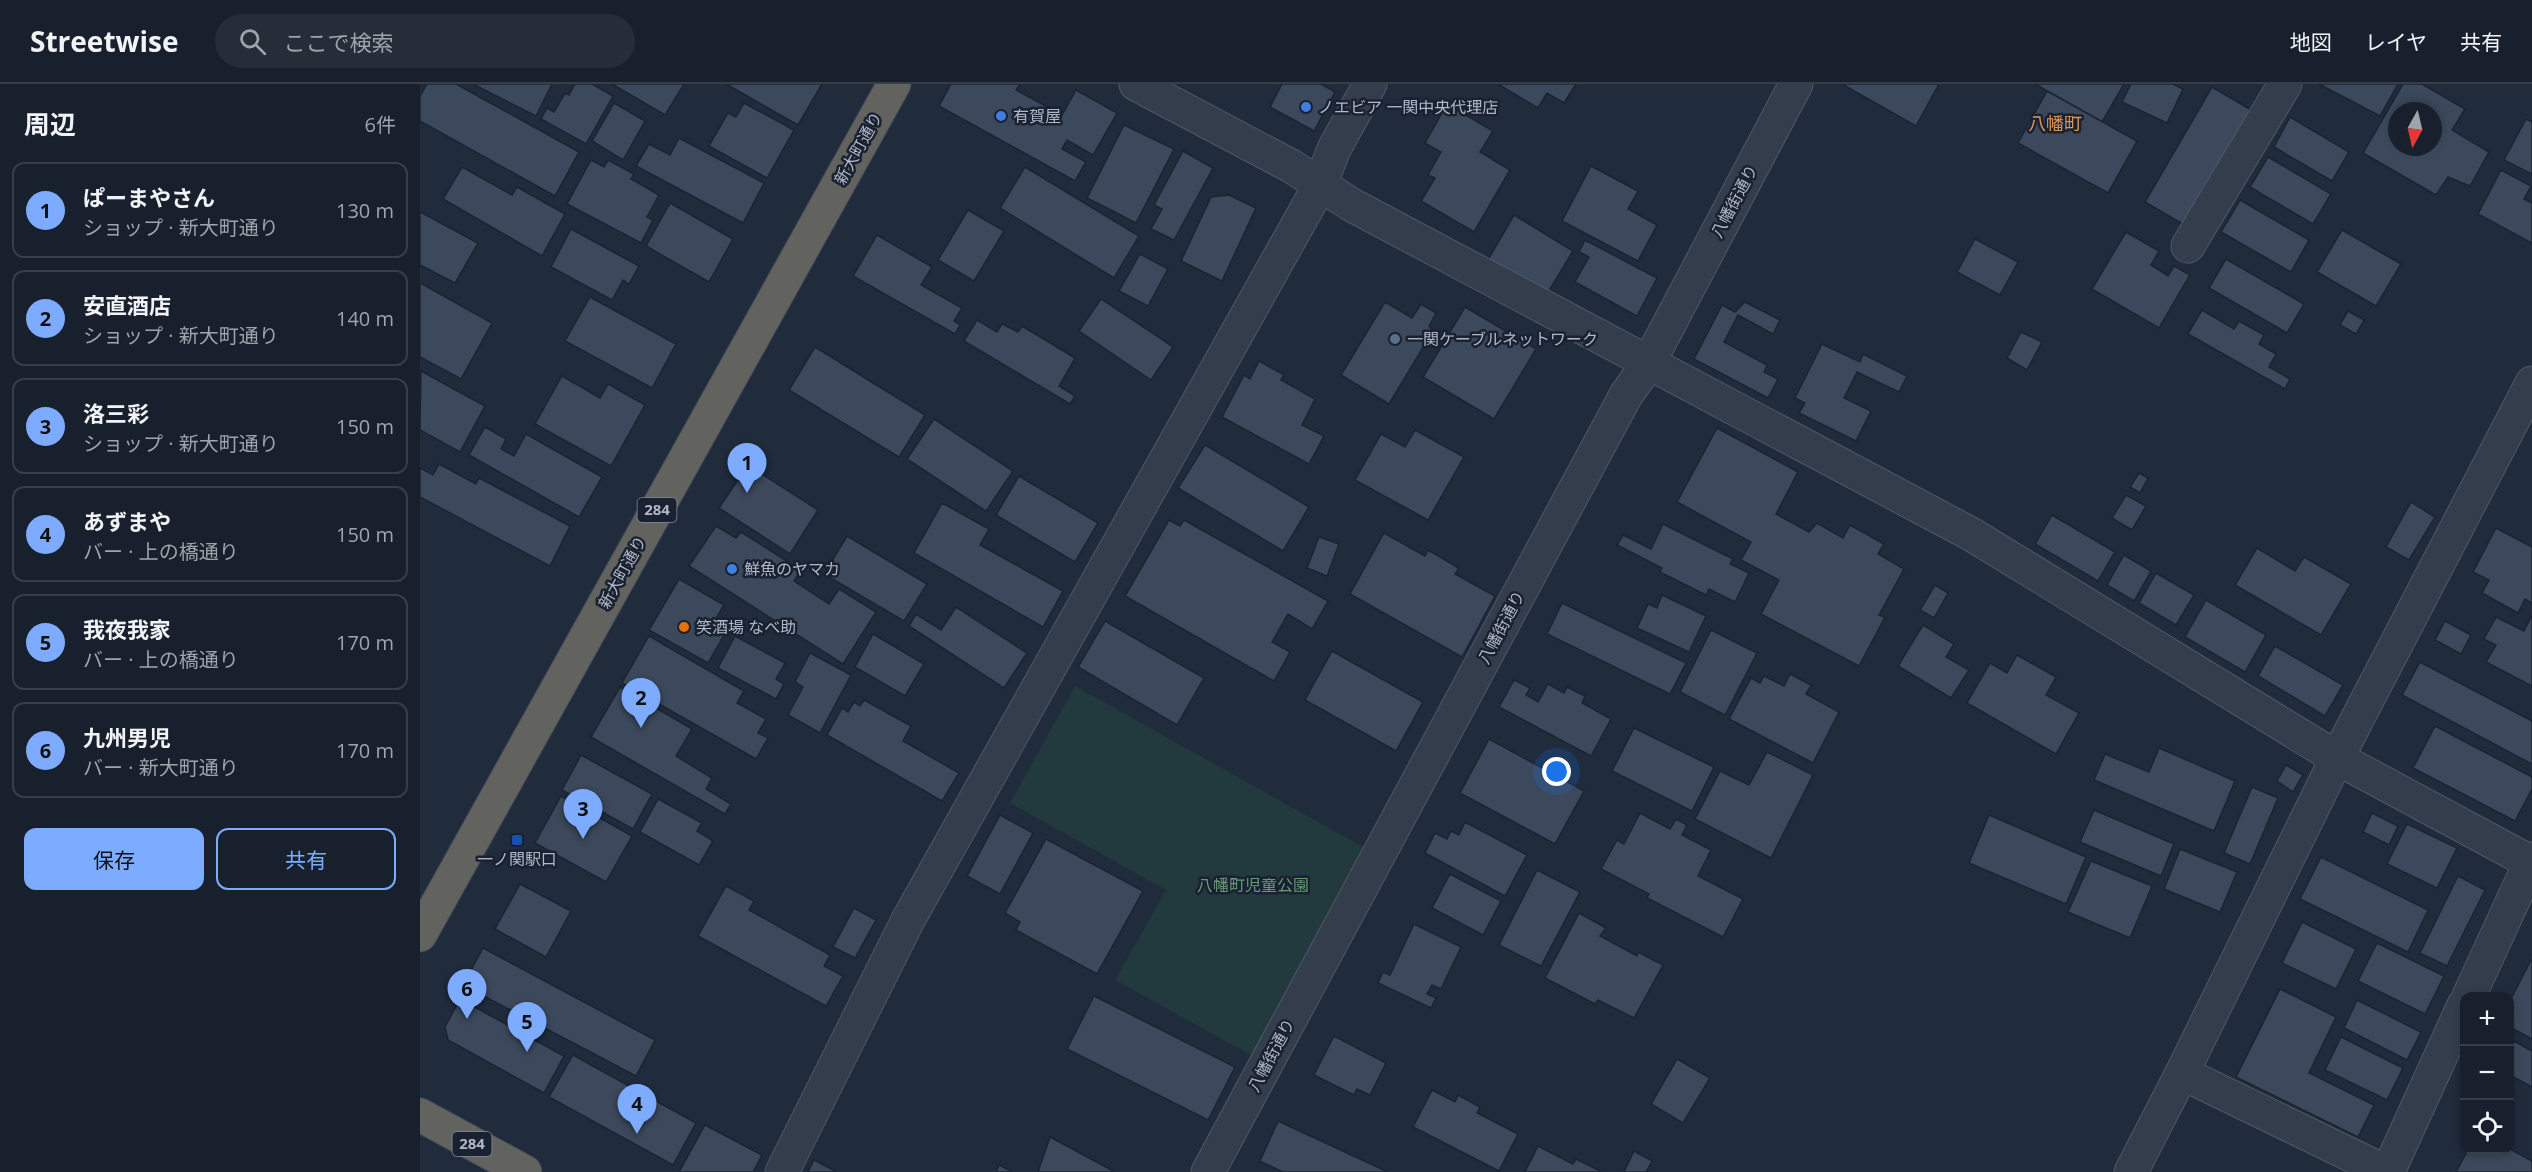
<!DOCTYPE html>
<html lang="ja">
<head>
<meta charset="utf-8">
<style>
	:root { --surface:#18202d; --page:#252d39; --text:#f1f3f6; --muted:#9fa3aa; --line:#363e49; --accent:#7dabff }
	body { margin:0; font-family:"Open Sans","Noto Sans JP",sans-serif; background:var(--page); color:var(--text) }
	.controls { position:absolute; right:18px; bottom:18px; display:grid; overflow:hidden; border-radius:12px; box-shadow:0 3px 9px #0003 }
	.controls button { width:54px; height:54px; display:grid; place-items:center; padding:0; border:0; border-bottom:2px solid var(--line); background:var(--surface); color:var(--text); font:30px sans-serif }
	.compass { position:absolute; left:1968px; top:18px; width:54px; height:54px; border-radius:50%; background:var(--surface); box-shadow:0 3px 9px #0003; rotate:188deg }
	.you { position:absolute; left:1137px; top:688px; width:21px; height:21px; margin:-15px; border:4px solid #fff; border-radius:50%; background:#1a73e8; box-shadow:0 0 0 9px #1a73e833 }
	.badge { display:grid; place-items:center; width:39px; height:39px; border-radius:50%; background:var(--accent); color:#111; font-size:20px; font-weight:700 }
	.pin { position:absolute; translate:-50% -50px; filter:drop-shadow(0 2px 3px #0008) }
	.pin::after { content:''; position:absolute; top:32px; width:21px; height:18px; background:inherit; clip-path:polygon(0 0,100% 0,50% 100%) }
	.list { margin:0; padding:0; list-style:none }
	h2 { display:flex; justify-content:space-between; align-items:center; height:78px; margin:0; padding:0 24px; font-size:26px }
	h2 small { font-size:20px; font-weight:400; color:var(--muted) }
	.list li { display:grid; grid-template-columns:39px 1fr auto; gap:18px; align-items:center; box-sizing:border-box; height:96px; margin:0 12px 12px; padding:0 12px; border:2px solid var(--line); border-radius:12px }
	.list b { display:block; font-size:22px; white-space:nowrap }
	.list p { margin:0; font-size:20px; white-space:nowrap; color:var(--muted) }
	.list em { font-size:20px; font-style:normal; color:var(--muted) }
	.actions { display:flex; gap:12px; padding:18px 24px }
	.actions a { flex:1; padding:14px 0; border:2px solid var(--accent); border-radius:12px; text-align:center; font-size:21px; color:var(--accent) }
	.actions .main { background:var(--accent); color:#111 }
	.icon { flex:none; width:33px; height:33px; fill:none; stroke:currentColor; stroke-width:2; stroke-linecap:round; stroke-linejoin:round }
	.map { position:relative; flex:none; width:2112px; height:1088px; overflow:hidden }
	header { display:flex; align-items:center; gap:36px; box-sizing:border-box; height:84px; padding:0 30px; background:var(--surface); border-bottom:2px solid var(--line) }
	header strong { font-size:28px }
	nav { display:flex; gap:33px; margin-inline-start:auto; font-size:21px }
	.search { width:420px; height:54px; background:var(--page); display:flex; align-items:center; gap:15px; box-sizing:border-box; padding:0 21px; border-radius:33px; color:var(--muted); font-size:22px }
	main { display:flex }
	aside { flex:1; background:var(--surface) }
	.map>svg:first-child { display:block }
	.green { fill:#22393d }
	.building { fill:#3c495c; stroke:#1b2433; stroke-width:1.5; fill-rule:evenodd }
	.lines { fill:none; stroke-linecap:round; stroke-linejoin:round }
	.minor-casing { stroke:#4f5867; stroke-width:35 }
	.tertiary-casing { stroke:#4f5867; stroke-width:35 }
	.trunk-casing { stroke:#3f4857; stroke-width:35 }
	.minor { stroke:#343d4c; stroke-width:33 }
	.tertiary { stroke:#343d4c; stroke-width:33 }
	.trunk { stroke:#62625e; stroke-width:33 }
	.shop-dot { fill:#3f7fe0; stroke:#1a2231; stroke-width:2 }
	.service-dot { fill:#5c6f8a; stroke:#1a2231; stroke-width:2 }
	.food-dot { fill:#e8710a; stroke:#1a2231; stroke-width:2 }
	.transit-dot { fill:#1a4fb4; stroke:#1a2231; stroke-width:2 }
	.labels { text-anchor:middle; stroke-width:5; stroke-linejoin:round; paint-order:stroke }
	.shield { fill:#1a2231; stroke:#828b9b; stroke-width:1.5 }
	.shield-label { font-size:15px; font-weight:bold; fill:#afb8c8 }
	.poi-label { font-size:16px; fill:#afb8c8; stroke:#1a2231; text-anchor:start }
	.street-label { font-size:16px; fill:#afb8c8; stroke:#1a2231 }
	.park-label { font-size:16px; fill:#649b73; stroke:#1a2231 }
	.neighbourhood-label { font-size:18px; fill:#dc9556; stroke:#1a2231 }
</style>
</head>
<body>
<header>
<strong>Streetwise</strong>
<div class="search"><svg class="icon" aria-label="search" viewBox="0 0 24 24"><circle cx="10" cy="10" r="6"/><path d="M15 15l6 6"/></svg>ここで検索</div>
<nav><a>地図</a><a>レイヤ</a><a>共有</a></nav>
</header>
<main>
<aside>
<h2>周辺<small>6件</small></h2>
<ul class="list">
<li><span class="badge">1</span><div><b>ぱーまやさん</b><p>ショップ · 新大町通り</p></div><em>130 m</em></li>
<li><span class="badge">2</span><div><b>安直酒店</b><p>ショップ · 新大町通り</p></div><em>140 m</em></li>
<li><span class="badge">3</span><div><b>洛三彩</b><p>ショップ · 新大町通り</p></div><em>150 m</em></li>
<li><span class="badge">4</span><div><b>あずまや</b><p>バー · 上の橋通り</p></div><em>150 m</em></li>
<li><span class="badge">5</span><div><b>我夜我家</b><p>バー · 上の橋通り</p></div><em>170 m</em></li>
<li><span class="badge">6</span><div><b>九州男児</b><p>バー · 新大町通り</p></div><em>170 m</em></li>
</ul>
<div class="actions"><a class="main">保存</a><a>共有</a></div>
</aside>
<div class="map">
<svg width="2112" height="1088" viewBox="0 0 2112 1088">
	<rect width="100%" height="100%" fill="#202b3c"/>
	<polygon class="green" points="655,602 952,768 836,974 695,896 746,806 590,719"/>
	<g class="building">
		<polygon points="7,0 36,0 159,68 135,112 0,37 0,12"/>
		<polygon points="53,0 132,0 116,32"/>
		<polygon points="155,0 172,0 193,12 166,60 121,35 127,24 134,28 145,9 149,11"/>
		<polygon points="192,0 264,0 245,31"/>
		<polygon points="306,0 402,0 378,41"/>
		<polygon points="531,0 600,0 596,6 642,31 656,6 697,29 673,71 647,56 642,65 666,78 655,97 519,22"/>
		<polygon points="862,0 901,0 915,8 894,47 850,23"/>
		<polygon points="1078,0 1156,0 1144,19 1127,9 1118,24"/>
		<polygon points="1422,0 1519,0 1496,42"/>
		<polygon points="1615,0 1704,0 1682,38"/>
		<polygon points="1711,0 1753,0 1763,5 1747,39 1702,18"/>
		<polygon points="1899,0 1978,0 1960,32"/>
		<path d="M1983 0H2002L2045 25 2032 46 2069 68 2050 102 2028 93 2016 111 1943 69ZM1977 27H2013V63H1977Z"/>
		<polygon points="1792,3 1833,27 1766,142 1725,118"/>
		<polygon points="1627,7 1717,57 1688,109 1598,59"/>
		<polygon points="194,19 225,37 203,76 172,57"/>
		<polygon points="324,19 374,46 347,94 289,62 308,29 316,33"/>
		<polygon points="1027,20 1073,47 1060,68 1090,86 1054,148 1001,117 1015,94 1008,91 1021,68 1005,59"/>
		<polygon points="1870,33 1929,68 1912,97 1854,63"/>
		<polygon points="2106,35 2112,38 2112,90 2084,76"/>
		<polygon points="704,41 754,65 716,139 667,114"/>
		<polygon points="259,54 344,99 323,139 216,82 229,60 250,71"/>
		<polygon points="763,67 793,84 754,156 731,145 742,125 734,121"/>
		<polygon points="1848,73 1911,110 1893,140 1830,103"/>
		<polygon points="171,76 184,83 188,76 214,90 211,95 239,111 227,133 233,136 221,159 147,120"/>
		<polygon points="1171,82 1218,107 1208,125 1237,141 1218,177 1142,137"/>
		<polygon points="42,83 92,111 97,103 145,130 122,172 23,115"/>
		<polygon points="605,83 719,152 694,194 580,124"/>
		<polygon points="2081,86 2111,102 2104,115 2112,119 2112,159 2058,130"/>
		<polygon points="809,111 836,124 802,197 761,177 791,113"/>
		<polygon points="1820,116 1889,156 1871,188 1801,148"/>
		<polygon points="250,119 313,155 289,198 226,162"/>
		<polygon points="548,126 584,147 554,197 518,176"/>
		<polygon points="0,128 58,159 35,199 0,181"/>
		<polygon points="1094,131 1153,167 1127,210 1068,176"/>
		<polygon points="151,145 219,182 209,200 203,196 192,216 131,183"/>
		<polygon points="1922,146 1981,180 1956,222 1897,188"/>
		<polygon points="1706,148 1739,167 1731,181 1748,192 1754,182 1770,191 1739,244 1672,205"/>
		<polygon points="457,151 512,183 501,201 542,224 534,237 540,241 535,250 433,192"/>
		<polygon points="1555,155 1598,178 1580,211 1537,188"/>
		<polygon points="1165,156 1237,194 1217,232 1155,198 1169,173 1159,168"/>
		<polygon points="720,170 748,185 728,222 699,207"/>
		<polygon points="1806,175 1884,220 1867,249 1789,204"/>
		<polygon points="0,199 72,239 41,295 0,273"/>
		<polygon points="170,213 256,260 232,304 145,257"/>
		<polygon points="681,215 753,263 731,296 659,247"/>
		<polygon points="965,218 992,234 1001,220 1016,229 1009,242 1013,247 969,320 921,291"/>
		<polygon points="1325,218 1360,236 1353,250 1318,231 1304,258 1347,281 1344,288 1358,295 1348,314 1274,275 1302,221 1315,228"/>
		<polygon points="1045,223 1116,265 1074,335 1003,293"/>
		<polygon points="1782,226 1814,245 1819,237 1844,251 1839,260 1856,270 1849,283 1870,295 1865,305 1768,250"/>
		<polygon points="1928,227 1944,236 1936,250 1920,241"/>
		<polygon points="557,236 577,248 582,240 598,248 602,242 655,274 639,302 655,312 650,320 544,257"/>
		<polygon points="1601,248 1622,258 1607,286 1587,274"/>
		<polygon points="1402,260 1440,278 1443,270 1487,292 1479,308 1437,288 1424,314 1451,327 1436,357 1379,329 1385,319 1375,314"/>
		<polygon points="395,263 505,331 479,373 369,306"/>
		<polygon points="839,277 864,291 861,296 895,315 882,341 904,352 889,380 802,333 824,291 830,295"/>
		<polygon points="1,287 65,322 40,368 0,346"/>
		<polygon points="142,292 180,314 188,300 225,321 191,382 115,340"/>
		<polygon points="514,335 593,387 566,427 487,375"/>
		<polygon points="65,343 86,355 81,365 94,372 106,350 182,393 159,433 49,371"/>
		<polygon points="1297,344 1378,388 1356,430 1389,448 1397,439 1423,454 1430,441 1464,460 1458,470 1484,485 1459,531 1465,533 1439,582 1341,530 1359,496 1321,476 1331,458 1257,418"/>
		<polygon points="995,346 1044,373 1008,436 935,396 961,350 985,363"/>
		<polygon points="785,361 889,423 863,467 758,404"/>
		<polygon points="19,380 56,400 59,394 150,442 130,482 0,413 0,384 13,391"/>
		<polygon points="328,381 398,426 370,470 299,424"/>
		<polygon points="1719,389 1728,394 1720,409 1710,403"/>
		<polygon points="599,392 678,439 655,478 576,431"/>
		<polygon points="1706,411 1726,422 1712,446 1692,434"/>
		<polygon points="1991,418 2015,433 1989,476 1966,463"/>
		<polygon points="522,419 569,445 560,461 643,507 623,543 494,469"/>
		<polygon points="1632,431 1695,468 1678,497 1615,460"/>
		<polygon points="749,436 760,442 764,436 908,517 892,545 868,530 852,558 870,568 854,597 705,512"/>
		<polygon points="1243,440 1313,475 1310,480 1329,489 1315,518 1289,505 1286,511 1240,488 1242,484 1197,461 1203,451 1231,465"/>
		<polygon points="296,442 316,454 321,448 381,486 374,497 409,520 419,505 456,528 423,580 269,482"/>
		<polygon points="2076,444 2112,463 2112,519 2105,515 2098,529 2062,509 2069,496 2053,488"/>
		<polygon points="964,449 1005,472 1008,466 1039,484 1035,490 1075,512 1042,573 930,510"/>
		<polygon points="427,452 507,500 484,537 404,490"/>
		<polygon points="899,453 919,460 907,492 887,484"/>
		<polygon points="1837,464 1875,487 1884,473 1931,500 1901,551 1815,501"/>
		<polygon points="1704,471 1731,487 1714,517 1687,501"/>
		<polygon points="1736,489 1774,511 1756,541 1719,519"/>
		<polygon points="259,495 304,521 295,536 308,544 288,579 229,546"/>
		<polygon points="1515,501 1528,509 1514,534 1500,526"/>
		<polygon points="1242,511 1286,532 1269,568 1217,544 1228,520 1237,524"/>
		<polygon points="1786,516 1846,551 1825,588 1765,553"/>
		<polygon points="1142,519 1266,579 1250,610 1127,550"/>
		<polygon points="536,523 607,569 584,604 489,542 496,530 521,546"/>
		<polygon points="2112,531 2112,602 2066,578 2076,561 2064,555 2076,533 2104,547"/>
		<polygon points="685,537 784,594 757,641 658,583"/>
		<polygon points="2025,537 2051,551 2041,570 2015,556"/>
		<polygon points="1503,541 1534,560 1526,573 1549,586 1531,614 1478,582"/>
		<polygon points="1291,546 1337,569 1305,631 1260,608"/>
		<polygon points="453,550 504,580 485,612 435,583"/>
		<polygon points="229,552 324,607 317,619 346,635 338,649 348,654 336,675 202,599"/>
		<polygon points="315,552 365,579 356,595 364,600 356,615 298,584"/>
		<polygon points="1855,562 1923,601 1905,632 1838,592"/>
		<polygon points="912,567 1003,618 976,667 885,616"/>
		<polygon points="390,569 431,591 400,649 368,631 383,603 375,598"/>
		<polygon points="1597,571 1636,593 1626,611 1659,629 1636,670 1547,619 1570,579 1587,589"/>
		<polygon points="2000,578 2112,637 2112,680 1982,611"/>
		<polygon points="1370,590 1391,601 1386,610 1419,628 1393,679 1309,635 1331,594 1340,599 1344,592 1364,602"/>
		<polygon points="1094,596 1110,604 1106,611 1118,618 1128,600 1144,609 1147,603 1165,612 1162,619 1191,635 1171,672 1079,623"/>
		<polygon points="200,603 272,645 256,672 292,694 286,705 311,720 305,730 171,653"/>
		<polygon points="444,616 491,642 483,657 539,689 522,717 407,651 422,624 428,628 434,618 440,622"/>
		<polygon points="2015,642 2112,693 2112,705 2095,737 1993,684"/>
		<polygon points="1214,644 1294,683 1272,727 1192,687"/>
		<polygon points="1069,655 1164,707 1135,760 1040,709"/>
		<polygon points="1739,664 1815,697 1794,747 1674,696 1685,670 1729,688"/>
		<polygon points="1347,668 1393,691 1351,774 1275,735 1300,687 1329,701"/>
		<polygon points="161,671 232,710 213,745 142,706"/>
		<polygon points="1866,681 1883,691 1873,708 1857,697"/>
		<polygon points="1832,703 1858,714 1830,780 1804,769"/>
		<polygon points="141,712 212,752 186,798 115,759"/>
		<polygon points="238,715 282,739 277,747 293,757 279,781 220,748"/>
		<polygon points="1674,726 1754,760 1741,792 1660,758"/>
		<polygon points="1220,729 1250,745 1256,735 1267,741 1262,751 1291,766 1278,792 1323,815 1303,853 1227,814 1229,810 1181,785 1197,756 1204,760"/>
		<polygon points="1952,729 1978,742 1969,761 1943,748"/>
		<polygon points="580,731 613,749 580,810 547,792"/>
		<polygon points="1569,731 1666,773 1646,820 1549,779"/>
		<polygon points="1045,738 1107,771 1085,812 1005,769 1015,749 1027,755 1031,747 1039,751"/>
		<polygon points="1987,740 2037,764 2017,804 1967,780"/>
		<polygon points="626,755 723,807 677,890 596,846 600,838 585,829"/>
		<polygon points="1760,765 1817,788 1800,828 1744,805"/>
		<polygon points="1901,773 2008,826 1988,868 1880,815"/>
		<polygon points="1671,777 1732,802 1710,854 1648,828"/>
		<polygon points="1117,786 1160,808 1121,882 1079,861"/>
		<polygon points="1030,790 1081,817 1063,851 1012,824"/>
		<polygon points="2038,792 2065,806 2027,882 2000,869"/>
		<polygon points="100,800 151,827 126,873 75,845"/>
		<polygon points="306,802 334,817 329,826 410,871 404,882 423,892 406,922 278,852"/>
		<polygon points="434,824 456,836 435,874 413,863"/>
		<polygon points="1159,829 1186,844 1180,852 1217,872 1218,868 1243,881 1214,934 1178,916 1175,920 1125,894"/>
		<polygon points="1882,838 1936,865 1916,905 1862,879"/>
		<polygon points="994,840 1041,863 1021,905 1012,901 1007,910 1016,914 1011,924 958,899 963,888 970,891"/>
		<polygon points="1957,859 2024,892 2005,930 1938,897"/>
		<polygon points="63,864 235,956 216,992 43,901"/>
		<polygon points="2111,876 2112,877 2112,955 2090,943 2090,917"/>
		<polygon points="1860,905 1916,933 1889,989 1954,1021 1938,1053 1816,993"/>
		<polygon points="674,912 815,983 788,1036 647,965"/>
		<polygon points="40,915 144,972 124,1009 28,956 25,943"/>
		<polygon points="1937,916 2001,948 1987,976 1924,944"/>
		<polygon points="914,952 966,979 950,1011 937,1005 934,1011 894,991"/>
		<polygon points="1921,953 1983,984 1967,1016 1905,986"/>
		<polygon points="2090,955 2112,967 2112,1003 2090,991"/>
		<polygon points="153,971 276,1039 253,1081 129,1013"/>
		<polygon points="1257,975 1290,994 1263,1039 1231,1020"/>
		<polygon points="1012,1006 1035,1018 1038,1011 1060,1023 1057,1029 1098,1050 1079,1087 993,1043"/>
		<polygon points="858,1037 968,1088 863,1088 840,1077"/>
		<polygon points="285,1041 342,1071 333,1088 259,1088"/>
		<polygon points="630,1053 695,1088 618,1088"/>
		<polygon points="1118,1062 1153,1080 1156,1075 1182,1088 1105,1088"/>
		<polygon points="2090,1065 2112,1077 2112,1088 2036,1088 2048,1066"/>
		<polygon points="1214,1067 1232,1077 1226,1088 1204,1088"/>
		<polygon points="394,1076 417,1088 388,1088"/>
		<polygon points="579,1081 593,1088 576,1088"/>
	</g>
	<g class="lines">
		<defs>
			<g id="minor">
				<polyline points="716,0 871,82 932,121 1551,450 1917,674 2112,779"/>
				<polyline points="1768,162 1865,0"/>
				<polyline points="2049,912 2112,775"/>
				<polyline points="1762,989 1966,1088"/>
				<polyline points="362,1088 488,836 900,101 914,65 950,0"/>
				<polyline points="1711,1088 1762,989 1917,674 2112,299"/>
				<polyline points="1968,1088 2044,921"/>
			</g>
			<polyline id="tertiary" points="788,1088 1206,311 1228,280 1376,0"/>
			<g id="trunk">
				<polyline points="0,851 474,0"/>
				<polyline points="0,1031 105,1088"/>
			</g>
		</defs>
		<use href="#minor" class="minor-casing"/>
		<use href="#tertiary" class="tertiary-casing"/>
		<use href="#trunk" class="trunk-casing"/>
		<use href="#minor" class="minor"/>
		<use href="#tertiary" class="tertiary"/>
		<use href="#trunk" class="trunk"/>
	</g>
	<g class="shop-dot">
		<circle cx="886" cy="23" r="6"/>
		<circle cx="581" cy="32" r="6"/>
		<circle cx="312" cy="485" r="6"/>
	</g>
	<circle class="service-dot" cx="975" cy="255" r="6"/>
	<circle class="food-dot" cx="264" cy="543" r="6"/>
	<rect class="transit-dot" x="91" y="750" width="12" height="12" rx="3"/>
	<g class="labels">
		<g class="shield">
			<rect x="217.5" y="414" width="39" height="24" rx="4.5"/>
			<rect x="32.5" y="1048" width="39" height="24" rx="4.5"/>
		</g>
		<g class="shield-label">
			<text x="237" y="431">284</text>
			<text x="52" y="1065">284</text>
		</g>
		<g class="poi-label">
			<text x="898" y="29">ノエビア 一関中央代理店</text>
			<text x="593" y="38">有賀屋</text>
			<text x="987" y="261">一関ケーブルネットワーク</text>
			<text x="324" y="491">鮮魚のヤマカ</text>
			<text x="276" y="549">笑酒場 なべ助</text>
			<text x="97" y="781" text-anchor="middle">一ノ関駅口</text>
		</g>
		<g class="street-label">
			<text transform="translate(438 64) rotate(-61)" y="6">新大町通り</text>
			<text transform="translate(1314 117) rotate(-62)" y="6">八幡街通り</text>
			<text transform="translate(202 488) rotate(-61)" y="6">新大町通り</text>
			<text transform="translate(1081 543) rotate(-62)" y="6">八幡街通り</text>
			<text transform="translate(851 971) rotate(-62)" y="6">八幡街通り</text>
		</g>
		<g class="park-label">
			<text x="833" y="807">八幡町児童公園</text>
		</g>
		<g class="neighbourhood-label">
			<text x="1635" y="46">八幡町</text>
		</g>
	</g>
</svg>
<div class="controls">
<button>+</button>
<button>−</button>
<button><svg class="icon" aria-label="locate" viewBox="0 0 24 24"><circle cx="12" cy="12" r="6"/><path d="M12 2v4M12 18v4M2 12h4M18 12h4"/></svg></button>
</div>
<svg class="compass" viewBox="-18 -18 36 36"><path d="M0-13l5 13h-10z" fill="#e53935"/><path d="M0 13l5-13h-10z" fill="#9fa3aa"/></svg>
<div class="you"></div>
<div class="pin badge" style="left:327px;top:409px">1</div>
<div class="pin badge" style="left:221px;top:644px">2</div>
<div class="pin badge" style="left:163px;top:755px">3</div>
<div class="pin badge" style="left:217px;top:1050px">4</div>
<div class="pin badge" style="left:107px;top:968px">5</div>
<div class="pin badge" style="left:47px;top:935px">6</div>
</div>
</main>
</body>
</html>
